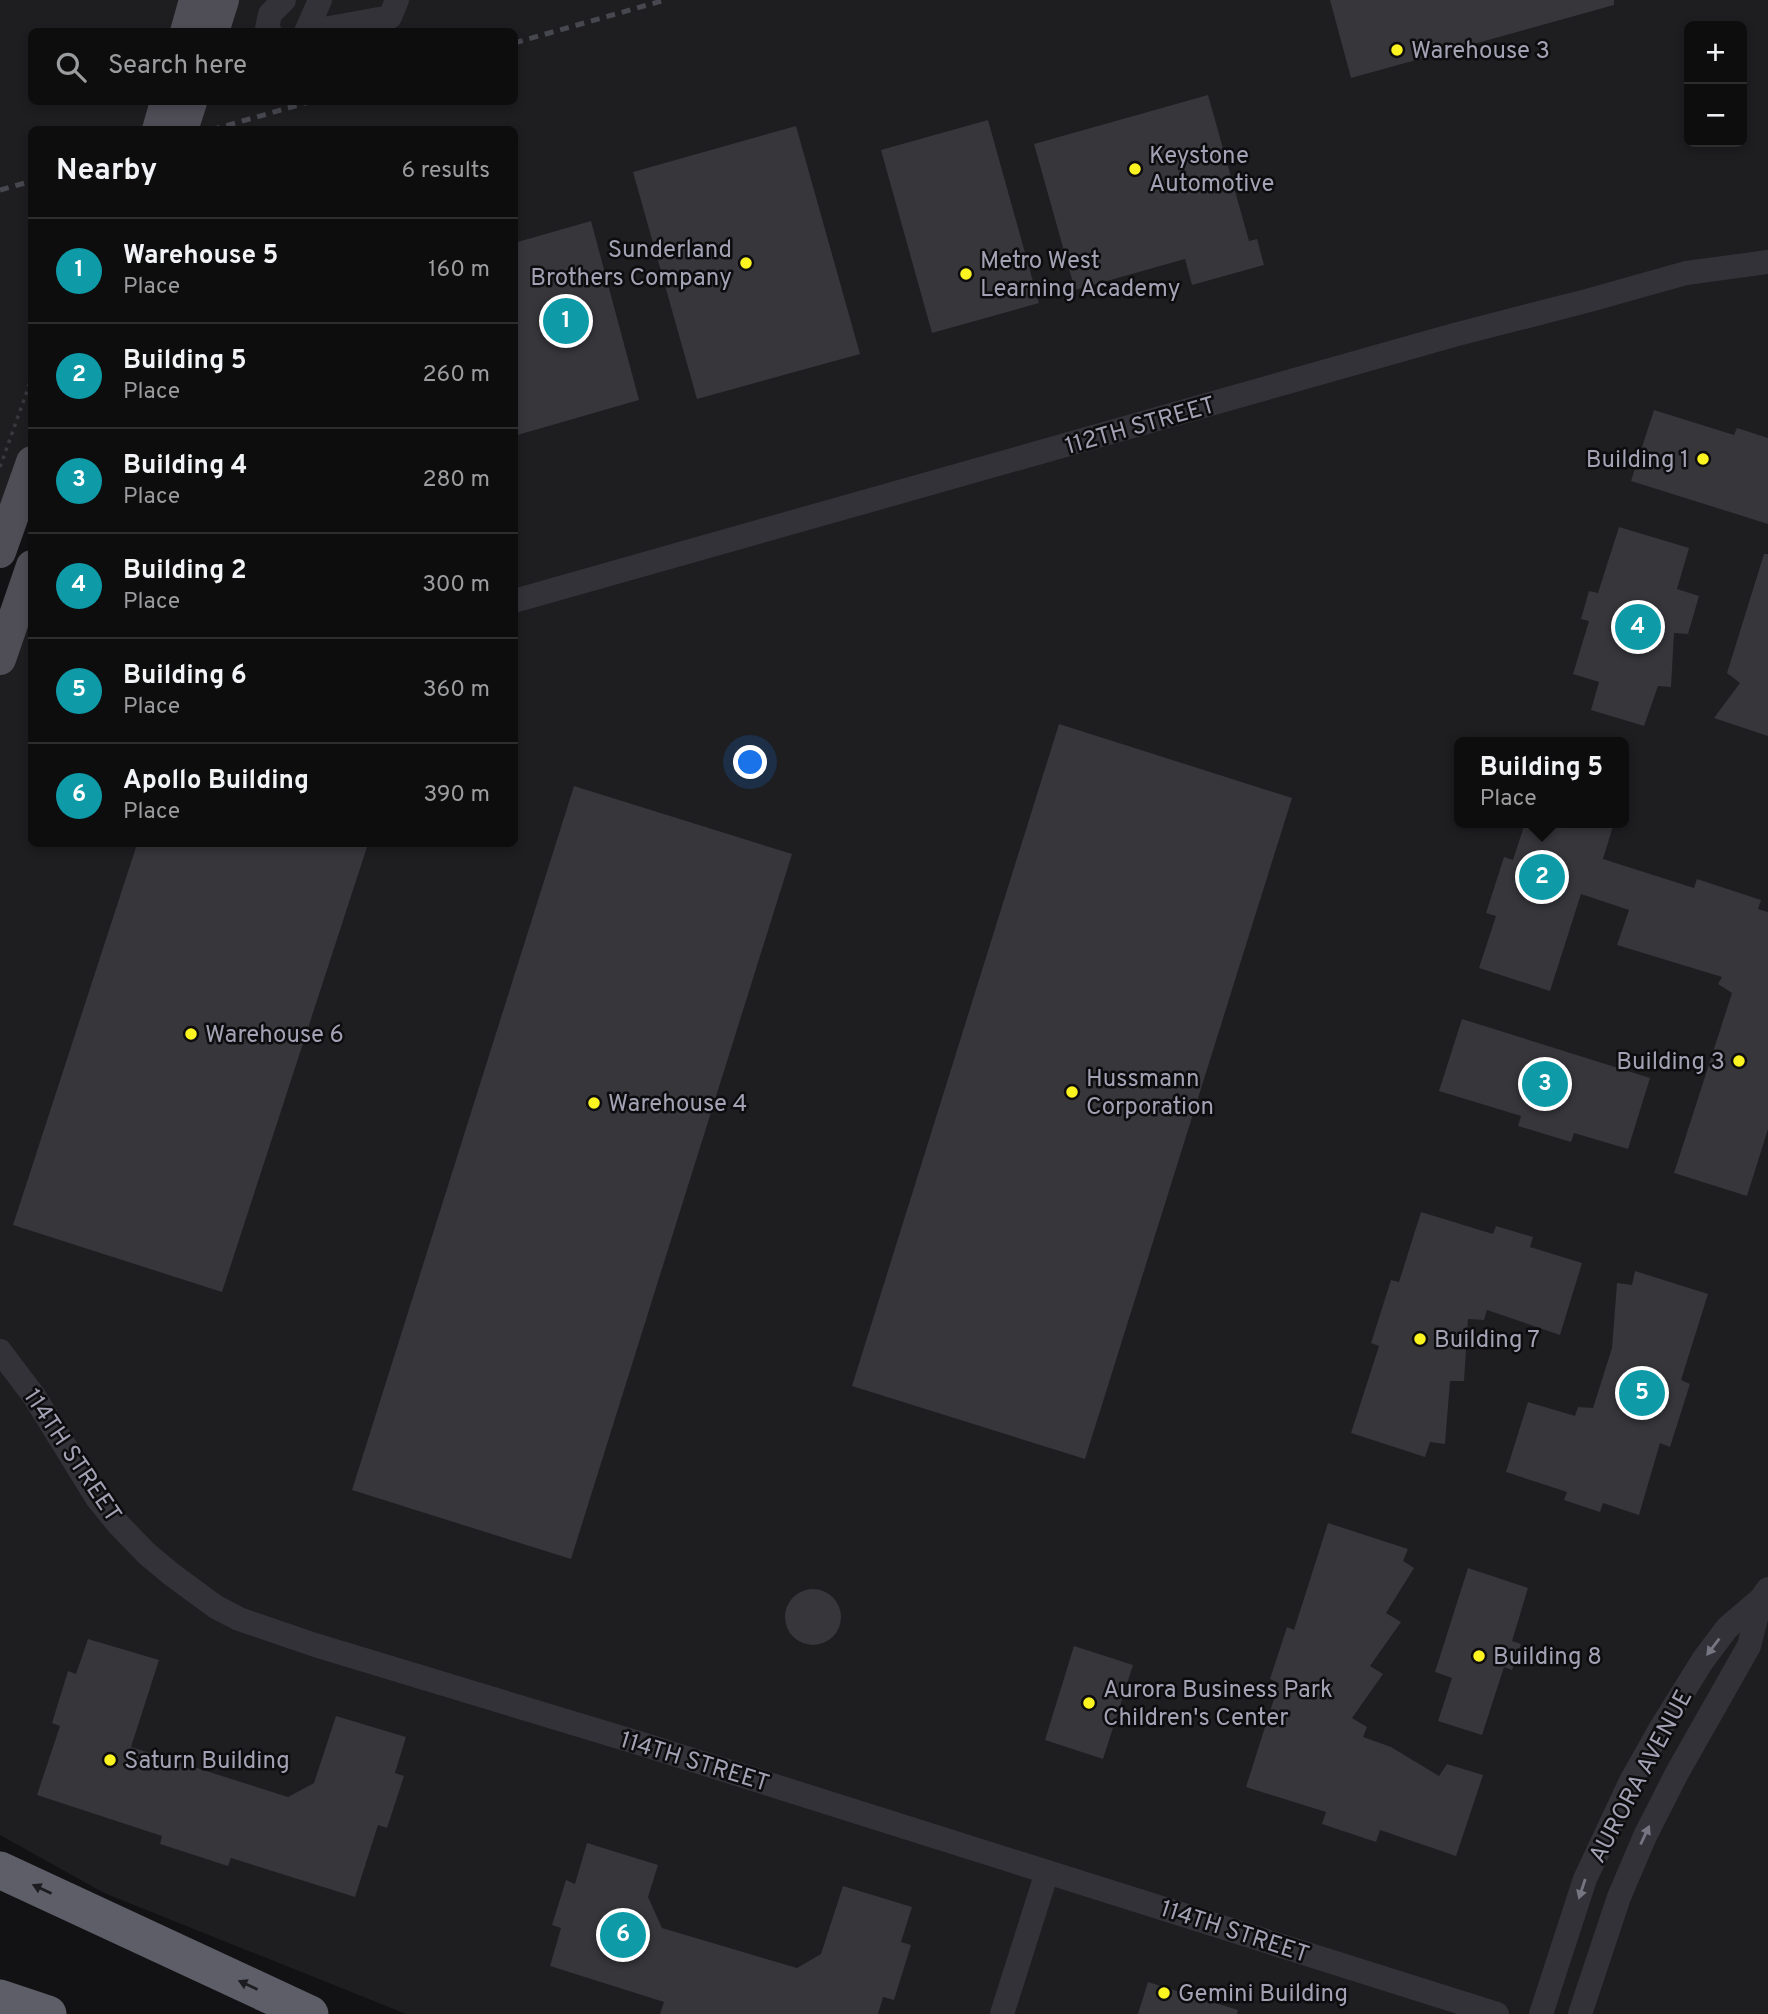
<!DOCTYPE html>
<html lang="en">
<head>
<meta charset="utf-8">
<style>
	:root { --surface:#0e0d0e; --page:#1c1b1c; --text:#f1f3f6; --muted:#9b9c9e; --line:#2e2d2e; --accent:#fcf420 }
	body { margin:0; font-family:Overpass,sans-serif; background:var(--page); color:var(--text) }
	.controls { position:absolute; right:21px; top:21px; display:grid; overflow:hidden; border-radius:10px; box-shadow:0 4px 10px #0003 }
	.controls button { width:63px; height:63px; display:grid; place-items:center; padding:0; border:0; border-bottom:2px solid var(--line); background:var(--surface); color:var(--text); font:35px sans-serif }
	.you { position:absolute; left:751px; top:763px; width:24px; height:24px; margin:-18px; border:5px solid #fff; border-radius:50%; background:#1a73e8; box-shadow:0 0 0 10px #1a73e833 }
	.badge { display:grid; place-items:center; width:46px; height:46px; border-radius:50%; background:var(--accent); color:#fff; font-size:23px; font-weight:700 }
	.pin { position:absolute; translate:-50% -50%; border:4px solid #fff; box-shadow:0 2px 7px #0006 }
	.popup { position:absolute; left:1454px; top:737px; width:175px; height:91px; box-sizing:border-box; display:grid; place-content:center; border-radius:10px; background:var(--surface); filter:drop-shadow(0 2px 5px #0005); font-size:23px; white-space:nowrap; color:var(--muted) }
	.popup b { font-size:26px; color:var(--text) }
	.popup::after { content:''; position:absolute; left:50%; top:100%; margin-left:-14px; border:14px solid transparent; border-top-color:var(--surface) }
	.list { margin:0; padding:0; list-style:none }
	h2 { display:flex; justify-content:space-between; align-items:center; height:91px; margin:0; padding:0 28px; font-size:30px }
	h2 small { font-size:23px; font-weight:400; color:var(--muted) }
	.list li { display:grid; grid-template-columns:46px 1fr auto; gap:21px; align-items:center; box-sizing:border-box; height:105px; padding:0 28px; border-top:2px solid var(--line) }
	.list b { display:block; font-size:26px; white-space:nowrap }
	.list p { margin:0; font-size:23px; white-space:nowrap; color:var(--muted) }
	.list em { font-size:23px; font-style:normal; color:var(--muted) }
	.icon { flex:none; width:38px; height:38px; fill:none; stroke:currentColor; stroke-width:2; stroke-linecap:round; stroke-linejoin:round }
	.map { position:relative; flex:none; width:1768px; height:2014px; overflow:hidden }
	.search { position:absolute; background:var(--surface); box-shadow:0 4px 10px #0003; left:28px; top:28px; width:490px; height:77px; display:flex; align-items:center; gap:18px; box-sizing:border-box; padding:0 24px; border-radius:10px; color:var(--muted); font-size:26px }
	.panel { position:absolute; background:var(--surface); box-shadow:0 4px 10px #0003; left:28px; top:126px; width:490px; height:721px; border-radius:10px }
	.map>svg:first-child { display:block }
	.built { fill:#1e1d20; fill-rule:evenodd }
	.building { fill:#36363b }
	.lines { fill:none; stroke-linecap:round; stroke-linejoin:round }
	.path { stroke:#38383f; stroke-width:3.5; stroke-dasharray:3.5 5; stroke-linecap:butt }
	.minor { stroke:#333238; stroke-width:24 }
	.major { stroke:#4f4e57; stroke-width:32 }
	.highway { stroke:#5e5e69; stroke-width:37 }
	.rail { stroke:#47474f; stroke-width:5; stroke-dasharray:9 7; stroke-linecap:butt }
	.oneway { fill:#767582 }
	.oneway2 { fill:#1d1c20 }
	.poi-dot { fill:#fcf420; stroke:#0d0c0e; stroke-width:2.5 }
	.labels { text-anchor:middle; stroke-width:5; stroke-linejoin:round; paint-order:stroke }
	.poi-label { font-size:24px; fill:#a2a2b4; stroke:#0d0c0e; text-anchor:start }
	.street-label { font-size:24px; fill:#a2a2b4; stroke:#0d0c0e }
</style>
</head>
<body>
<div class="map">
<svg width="1768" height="2014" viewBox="0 0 1768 2014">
	<rect width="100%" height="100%" fill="#121113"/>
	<g class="built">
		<polygon points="0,0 195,0 186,31 32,32 32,102 166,102 158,129 32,130 31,462 0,552"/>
		<path d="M223 0H1768V2014H406L104 1893 0 1835V659L31 566 32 844H514V130L182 129 191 102H514V32L213 31ZM1689 26H1742V142H1689ZM1460 742H1624V823H1460Z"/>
	</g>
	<g class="building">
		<polygon points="1330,0 1614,0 1614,5 1351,78"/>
		<polygon points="1208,95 1249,241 1257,239 1264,265 1192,285 1185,259 1075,290 1034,144"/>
		<polygon points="988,120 1039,303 932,333 881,150"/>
		<polygon points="796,126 860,354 697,399 633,172"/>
		<polygon points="591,221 639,400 514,436 514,243"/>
		<polygon points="1654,410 1734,435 1737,428 1768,438 1768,524 1631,481"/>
		<polygon points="1619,527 1689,548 1677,589 1699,596 1688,634 1674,633 1671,687 1658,686 1644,726 1591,710 1599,682 1573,674 1589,621 1581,619 1589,591 1598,593"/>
		<polygon points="1764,554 1768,554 1768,736 1714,718 1740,683 1727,673"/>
		<polygon points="1059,724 1292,798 1085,1459 852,1386"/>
		<polygon points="574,786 792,854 571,1559 352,1490"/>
		<polygon points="1525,823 1614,823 1603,859 1694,888 1697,879 1761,900 1758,909 1768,912 1768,1129 1747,1196 1674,1173 1732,993 1718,984 1722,977 1617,945 1629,910 1581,894 1550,991 1479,968 1496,916 1486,913 1504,857 1513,860"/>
		<polygon points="137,844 368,844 222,1292 13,1225"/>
		<polygon points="1462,1019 1650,1078 1628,1149 1574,1133 1571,1142 1518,1126 1521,1116 1439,1091"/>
		<polygon points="1421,1212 1493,1234 1496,1226 1533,1237 1530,1247 1582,1263 1560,1335 1487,1310 1484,1320 1468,1319 1464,1381 1450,1381 1445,1444 1430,1442 1425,1457 1351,1433 1379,1346 1371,1343 1391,1280 1399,1282"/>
		<polygon points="1635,1271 1708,1294 1681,1380 1690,1384 1670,1447 1660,1443 1639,1515 1603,1503 1600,1512 1564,1500 1567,1492 1506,1472 1528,1402 1575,1416 1578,1407 1593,1408 1612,1348 1617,1283 1632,1285"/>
		<polygon points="1328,1523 1408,1549 1403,1561 1414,1568 1386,1613 1401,1622 1370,1666 1383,1674 1352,1718 1367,1727 1363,1737 1391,1747 1439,1776 1447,1764 1483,1775 1456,1856 1380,1830 1376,1842 1322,1824 1326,1812 1246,1787 1279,1683 1270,1679 1287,1627 1294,1630"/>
		<polygon points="1468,1568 1528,1588 1512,1641 1521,1644 1512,1670 1504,1667 1482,1735 1438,1721 1452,1678 1435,1672"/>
		<circle cx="813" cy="1617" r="28"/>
		<polygon points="88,1639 159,1660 131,1747 288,1797 314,1783 336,1716 406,1737 395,1773 404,1776 387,1828 378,1825 355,1897 231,1858 228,1866 160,1844 162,1836 37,1795 60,1726 52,1723 68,1671 76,1674"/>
		<polygon points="1074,1646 1133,1665 1103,1759 1045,1740"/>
		<polygon points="587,1843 658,1865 648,1897 662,1928 797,1968 821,1954 843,1886 912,1907 901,1942 911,1945 894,2000 883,1997 878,2014 660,2014 664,2002 550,1966 561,1928 552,1925 566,1880 575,1884"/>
		<polygon points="1148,1982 1238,2010 1237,2014 1138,2014"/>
	</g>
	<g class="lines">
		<polyline class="path" points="0,467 32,377"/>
		<g class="minor">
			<polyline points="270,32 267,29 270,14 284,0"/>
			<polyline points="306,32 320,0"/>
			<polyline points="307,32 390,17 397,0"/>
			<polyline points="514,601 1454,335 1590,300 1686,273 1768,262"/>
			<polyline points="0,1351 34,1396 97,1498 118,1524 146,1553 171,1574 216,1607 239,1619 315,1645 642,1744 1497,2014"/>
			<polyline points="1002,2014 1047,1872"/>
			<polyline points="1541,2014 1585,1879 1631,1781 1662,1726 1703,1660 1727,1628 1761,1599 1768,1589"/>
			<polyline points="1580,2014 1619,1897 1645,1836 1677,1773 1749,1646 1761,1599"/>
		</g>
		<g class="major">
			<polyline points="186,32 195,0"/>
			<polyline points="213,32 223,0"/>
			<polyline points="158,130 166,102"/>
			<polyline points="182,130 191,102"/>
			<polyline points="0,552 32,462"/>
			<polyline points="0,659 32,566"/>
		</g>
		<g class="highway">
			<polyline points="0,1870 310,2014"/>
			<polyline points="0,1998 48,2014"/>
		</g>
		<g class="rail">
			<polyline points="514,43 665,0"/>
			<polyline points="211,130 309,102"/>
			<polyline points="0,190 32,181"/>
		</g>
	</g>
	<defs><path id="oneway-solid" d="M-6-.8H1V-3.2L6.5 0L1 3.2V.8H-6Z" transform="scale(1.75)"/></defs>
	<g class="oneway">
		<use href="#oneway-solid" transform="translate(1713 1647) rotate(127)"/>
		<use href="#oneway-solid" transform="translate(1645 1835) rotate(-65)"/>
		<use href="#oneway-solid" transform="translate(1582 1889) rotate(108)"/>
	</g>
	<g class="oneway2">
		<use href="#oneway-solid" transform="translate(42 1889) rotate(-155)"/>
		<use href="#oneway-solid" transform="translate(248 1985) rotate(-155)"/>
	</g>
	<g class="poi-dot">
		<circle cx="1397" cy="50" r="7"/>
		<circle cx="1135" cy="169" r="7"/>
		<circle cx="746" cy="263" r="7"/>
		<circle cx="966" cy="274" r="7"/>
		<circle cx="1703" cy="459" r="7"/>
		<circle cx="191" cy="1034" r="7"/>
		<circle cx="1739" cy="1061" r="7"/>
		<circle cx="1072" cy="1092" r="7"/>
		<circle cx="594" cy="1103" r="7"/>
		<circle cx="1420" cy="1339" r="7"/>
		<circle cx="1479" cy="1656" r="7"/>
		<circle cx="1089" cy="1703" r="7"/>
		<circle cx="110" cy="1760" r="7"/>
		<circle cx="1164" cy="1993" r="7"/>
	</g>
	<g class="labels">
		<g class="poi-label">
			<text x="1411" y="58">Warehouse 3</text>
			<text x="1149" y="163">Keystone<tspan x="1149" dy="28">Automotive</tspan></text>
			<text x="732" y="257" text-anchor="end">Sunderland<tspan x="732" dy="28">Brothers Company</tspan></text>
			<text x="980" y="268">Metro West<tspan x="980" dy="28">Learning Academy</tspan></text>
			<text x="1689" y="467" text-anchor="end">Building 1</text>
			<text x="205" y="1042">Warehouse 6</text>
			<text x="1725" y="1069" text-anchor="end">Building 3</text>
			<text x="1086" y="1086">Hussmann<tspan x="1086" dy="28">Corporation</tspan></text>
			<text x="608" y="1111">Warehouse 4</text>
			<text x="1434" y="1347">Building 7</text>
			<text x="1493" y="1664">Building 8</text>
			<text x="1103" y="1697">Aurora Business Park<tspan x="1103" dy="28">Children's Center</tspan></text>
			<text x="124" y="1768">Saturn Building</text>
			<text x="1178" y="2001">Gemini Building</text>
		</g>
		<g class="street-label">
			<text transform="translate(1140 425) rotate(-16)" y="8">112TH STREET</text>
			<text transform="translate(73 1455) rotate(56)" y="8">114TH STREET</text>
			<text transform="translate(695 1761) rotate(17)" y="8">114TH STREET</text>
			<text transform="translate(1640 1776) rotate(-62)" y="8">AURORA AVENUE</text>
			<text transform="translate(1235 1931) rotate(18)" y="8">114TH STREET</text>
		</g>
	</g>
</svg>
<div class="controls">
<button>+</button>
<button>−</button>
</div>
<div class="you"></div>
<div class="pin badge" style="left:566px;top:321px;background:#0f9aa8">1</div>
<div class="pin badge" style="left:1542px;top:877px;background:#0f9aa8">2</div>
<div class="popup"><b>Building 5</b>Place</div>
<div class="pin badge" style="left:1545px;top:1084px;background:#0f9aa8">3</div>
<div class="pin badge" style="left:1638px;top:627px;background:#0f9aa8">4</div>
<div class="pin badge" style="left:1642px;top:1393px;background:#0f9aa8">5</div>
<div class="pin badge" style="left:623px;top:1935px;background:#0f9aa8">6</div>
<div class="search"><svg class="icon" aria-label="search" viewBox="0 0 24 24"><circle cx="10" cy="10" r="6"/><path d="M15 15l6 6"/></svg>Search here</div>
<section class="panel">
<h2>Nearby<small>6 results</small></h2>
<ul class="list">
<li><span class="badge" style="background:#0f9aa8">1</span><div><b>Warehouse 5</b><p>Place</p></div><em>160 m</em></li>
<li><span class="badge" style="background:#0f9aa8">2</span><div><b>Building 5</b><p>Place</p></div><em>260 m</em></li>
<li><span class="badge" style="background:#0f9aa8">3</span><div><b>Building 4</b><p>Place</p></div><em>280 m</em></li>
<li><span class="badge" style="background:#0f9aa8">4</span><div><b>Building 2</b><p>Place</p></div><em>300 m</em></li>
<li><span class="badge" style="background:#0f9aa8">5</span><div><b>Building 6</b><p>Place</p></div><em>360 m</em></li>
<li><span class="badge" style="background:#0f9aa8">6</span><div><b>Apollo Building</b><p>Place</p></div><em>390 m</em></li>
</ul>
</section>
</div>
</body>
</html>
